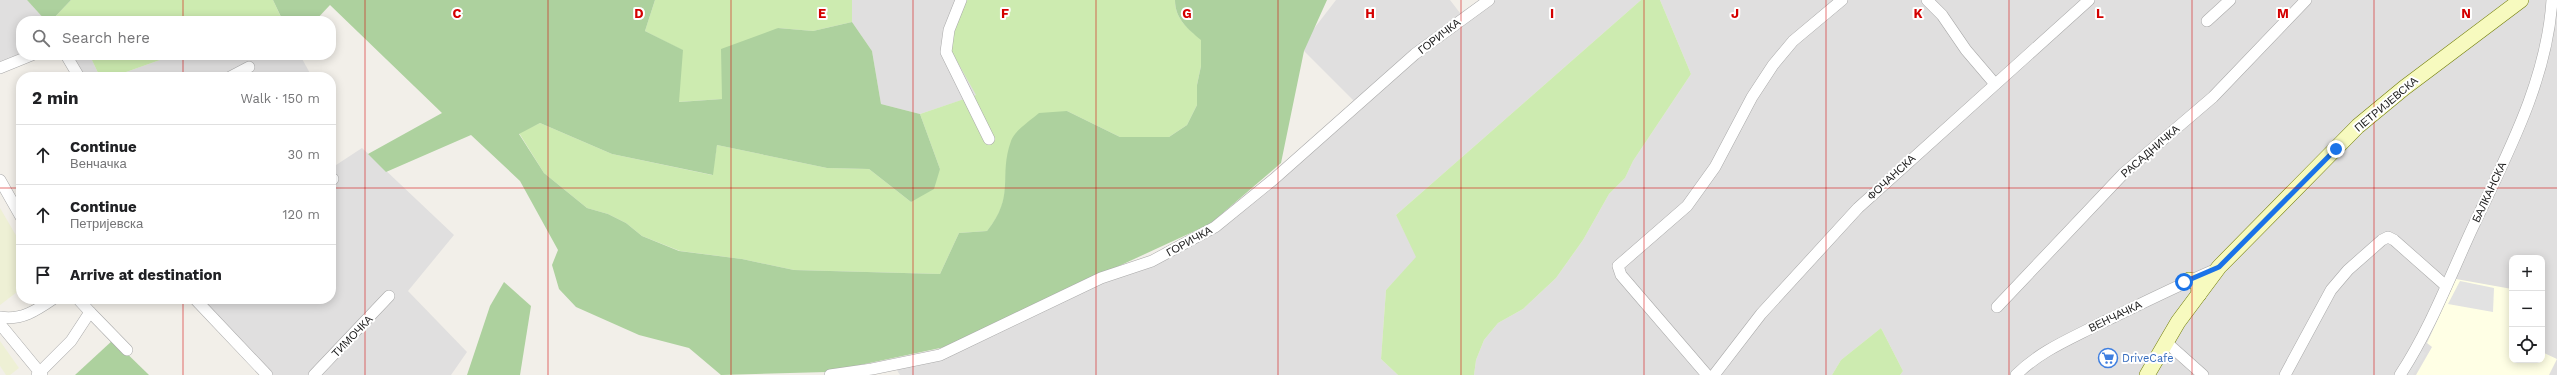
<!DOCTYPE html>
<html lang="en">
<head>
<meta charset="utf-8">
<style>
	:root { --surface:#fff; --page:#f2f2f2; --text:#202124; --muted:#757577; --line:#e0e0e0 }
	body { margin:0; font-family:"Work Sans",sans-serif; background:var(--page); color:var(--text) }
	.controls { position:absolute; right:12px; bottom:12px; display:grid; overflow:hidden; border-radius:8px; box-shadow:0 2px 10px #0003 }
	.controls button { width:36px; height:36px; display:grid; place-items:center; padding:0; border:0; border-bottom:1px solid var(--line); background:var(--surface); color:var(--text); font:20px sans-serif }
	.stop { position:absolute; width:12px; height:12px; margin:-9px; border:3px solid #1a73e8; border-radius:50%; background:#fff }
	.stop.end { background:#1a73e8; border-color:#fff; box-shadow:0 1px 4px #0008 }
	.list { margin:0; padding:0; list-style:none }
	h2 { display:flex; justify-content:space-between; align-items:center; height:52px; margin:0; padding:0 16px; font-size:17px }
	h2 small { font-size:13px; font-weight:400; color:var(--muted) }
	.list li { display:grid; grid-template-columns:26px 1fr auto; gap:12px; align-items:center; box-sizing:border-box; height:60px; padding:0 16px; border-top:1px solid var(--line) }
	.list b { display:block; font-size:15px; white-space:nowrap }
	.list p { margin:0; font-size:13px; white-space:nowrap; color:var(--muted) }
	.list em { font-size:13px; font-style:normal; color:var(--muted) }
	.icon { flex:none; width:22px; height:22px; fill:none; stroke:currentColor; stroke-width:2; stroke-linecap:round; stroke-linejoin:round }
	.map { position:relative; flex:none; width:2557px; height:375px; overflow:hidden }
	.search { position:absolute; background:var(--surface); box-shadow:0 2px 10px #0003; left:16px; top:16px; width:320px; height:44px; display:flex; align-items:center; gap:10px; box-sizing:border-box; padding:0 14px; border-radius:16px; color:var(--muted); font-size:15px }
	.panel { position:absolute; background:var(--surface); box-shadow:0 2px 10px #0003; left:16px; top:72px; width:320px; height:232px; border-radius:16px }
	.map>svg:first-child { display:block }
	.residential { fill:#e0dfdf; fill-rule:evenodd }
	.education { fill:#ffffe5 }
	.farmland { fill:#eef0d5 }
	.grass { fill:#cdebb0 }
	.forest { fill:#add19e }
	.parking { fill:#e2e2e2 }
	.lines { fill:none; stroke-linecap:round; stroke-linejoin:round }
	.minor-casing { stroke:#a9a9a9; stroke-width:12 }
	.secondary-casing { stroke:#707d05; stroke-width:16 }
	.minor { stroke:#fff; stroke-width:11 }
	.secondary { stroke:#f7fabf; stroke-width:15 }
	.route { stroke:#1a73e8; stroke-width:5 }
	.grid { fill:none; stroke:#d40000; stroke-width:1; stroke-opacity:0.55 }
	.labels { text-anchor:middle; stroke-width:4; stroke-linejoin:round; paint-order:stroke }
	.street-label { font-size:11px; fill:#222; stroke:#fff }
	.shop-label { font-size:11px; fill:#366cbe; stroke:#fff; text-anchor:start }
	.grid-label { font-size:13px; text-anchor:middle; font-weight:bold; fill:#d40000; stroke:#fff; stroke-width:4; stroke-linejoin:round; paint-order:stroke }
</style>
</head>
<body>
<div class="map">
<svg width="2557" height="375" viewBox="0 0 2557 375">
	<rect width="100%" height="100%" fill="#f2efe9"/>
	<g class="residential">
		<polygon points="0,0 27,0 46,21 21,21 21,55 0,67"/>
		<polygon points="852,0 965,0 949,47 977,95 920,114 881,104 872,51 852,22"/>
		<polygon points="1336,0 1450,0 1460,13 1480,0 1641,0 1396,215 1417,257 1386,290 1381,359 1398,375 900,375 895,367 1142,266 1293,169 1362,109 1304,51 1309,35"/>
		<path d="M1660 0H2557V375H1900L1903 371 1881 328 1841 360 1832 375H1474L1476 360 1484 340 1498 323 1523 309 1556 278 1583 240 1609 194 1625 178 1633 161 1691 74ZM2512 258H2542V360H2512Z"/>
		<polygon points="70,55 91,58 100,77 85,77"/>
		<polygon points="174,55 300,55 312,77 112,77"/>
		<polygon points="362,148 454,235 408,291 467,352 451,375 272,375 198,299 331,299 331,166 333,167"/>
	</g>
	<polygon class="education" points="2456,279 2512,289 2512,360 2542,360 2542,352 2557,359 2549,375 2416,375 2432,347 2427,343"/>
	<g class="farmland">
		<polygon points="0,208 21,244 21,289 0,305"/>
		<polygon points="0,341 19,368 10,375 6,375 0,366"/>
	</g>
	<g class="grass">
		<polygon points="71,0 273,0 281,17 269,21 51,21"/>
		<polygon points="655,0 852,0 852,22 813,31 778,28 722,99 678,102 682,50 645,31"/>
		<path d="M965 0H1175C1175 19 1188 29 1201 39V66L1197 85V105L1187 125 1169 137H1120L1067 111 1006 166C1006 194 1005 209 987 231L959 233 940 274 794 270 742 259 680 251 642 236 626 223 608 214 587 208 544 173 519 133 540 123 612 154 712 175 717 145 827 168 869 169 911 202 940 169 920 114 976 95 949 47Z"/>
		<polygon points="1641,0 1660,0 1691,74 1633,161 1625,178 1609,194 1583,240 1556,278 1523,309 1498,323 1484,340 1476,360 1474,375 1398,375 1381,359 1386,290 1416,257 1396,215"/>
		<polygon points="80,55 174,55 112,77 100,77 91,58 83,58"/>
		<polygon points="1881,328 1903,371 1900,375 1832,375 1841,360"/>
	</g>
	<g class="forest">
		<polygon points="27,0 71,0 51,21 46,21"/>
		<path d="M273 0H655L645 31 683 50 679 102 722 99 721 49 778 28 813 31 852 22 872 51 881 104 920 114 940 169 934 189 911 202 869 169 827 168 717 145 713 175 612 154 540 123 519 134 544 173 587 208 608 214 626 223 642 236 679 251 742 259 794 270 940 274 959 233 987 231C1016 195 998 177 1011 141 1014 131 1031 120 1039 113L1067 111 1120 137H1169L1187 125 1197 105V85L1201 66V40C1188 29 1175 19 1175 0H1327L1304 51 1281 163 1210 224 1093 278 959 344 827 372 721 375 689 348 639 335 576 307 559 289 552 265 558 250 520 181 471 135 386 172 368 154 442 113 330 5 315 21H283Z"/>
		<polygon points="504,282 531,306 520,375 467,375 490,306"/>
		<polygon points="113,340 149,375 75,375"/>
	</g>
	<g class="parking">
		<polygon points="2460,281 2494,288 2493,312 2448,304"/>
		<polygon points="2422,351 2426,353 2413,375 2406,375"/>
	</g>
	<g class="lines">
		<defs>
			<g id="minor">
				<polyline points="961,0 949,30 946,52 989,139"/>
				<polyline points="1927,0 1942,15 1966,50 1995,84"/>
				<polyline points="2207,21 2230,0"/>
				<polyline points="66,55 79,77"/>
				<polyline points="0,68 32,55"/>
				<polyline points="230,77 249,67"/>
				<polyline points="0,180 21,217"/>
				<polyline points="331,181 333,179"/>
				<polyline points="195,299 267,375"/>
				<polyline points="1997,307 2124,173 2213,97 2306,0"/>
				<polyline points="90,312 127,350"/>
				<path d="M0 317C21 321 37 310 53 299"/>
				<polyline points="0,324 42,375"/>
				<polyline points="2166,342 2203,375"/>
				<polyline points="37,375 71,341 90,312 78,299"/>
				<polyline points="314,375 389,296"/>
				<polyline points="830,375 872,369 940,355 1101,278 1152,261 1215,227 1274,179 1415,54 1489,0"/>
				<polyline points="1707,375 1621,275 1618,266 1687,206 1715,167 1752,97 1773,65 1793,41 1842,0"/>
				<polyline points="1714,375 1761,314 1858,208 2089,0"/>
				<path d="M2016 375C2040 351 2070 339 2099 324 2139 305 2178 285 2219 268"/>
				<polyline points="2285,375 2331,290 2348,270 2382,240 2388,237 2394,240 2446,286"/>
				<path d="M2400 375C2429 331 2449 279 2471 231 2505 158 2547 82 2552 0"/>
			</g>
			<g id="secondary">
				<polyline points="2189,280 2198,282 2199,294"/>
				<polyline points="2147,375 2178,322 2219,267 2358,126 2404,88 2521,0"/>
			</g>
		</defs>
		<use href="#minor" class="minor-casing"/>
		<use href="#secondary" class="secondary-casing"/>
		<use href="#minor" class="minor"/>
		<use href="#secondary" class="secondary"/>
	</g>
	<g class="lines">
		<polyline class="route" points="2184,282 2219,267 2336,149"/>
	</g>
	<path class="grid" d="M183 0V21M365 0V375M548 0V375M731 0V375M913 0V375M1096 0V375M1278 0V375M1461 0V375M1644 0V375M1826 0V375M2009 0V375M2192 0V375M2374 0V375M183 55V77M0 188H21M331 188H2557M183 299V375"/>
	<defs>
		<symbol id="supermarket-ring" viewBox="-11 -11 22 22"><circle r="9.5" fill="#fff" stroke="#3f7fe0" stroke-width="1.5"/><path d="M-6-5.5h2.5l.6 2H6L4.5 2H-2.5L-4.4-4H-6ZM-1.5 3.2a1.3 1.3 0 1 0 .1 0ZM3 3.2a1.3 1.3 0 1 0 .1 0Z" fill="#3f7fe0"/></symbol>
	</defs>
	<g fill-rule="evenodd">
		<use href="#supermarket-ring" x="2097" y="347" width="22" height="22"/>
	</g>
	<g class="labels">
		<g class="street-label">
			<text transform="translate(1439 36) rotate(-38)" y="4">ГОРИЧКА</text>
			<text transform="translate(2386 104) rotate(-40)" y="4">ПЕТРИЈЕВСКА</text>
			<text transform="translate(2150 151) rotate(-41)" y="4">РАСАДНИЧКА</text>
			<text transform="translate(1891 177) rotate(-43)" y="4">ФОЧАНСКА</text>
			<text transform="translate(2489 192) rotate(-65)" y="4">БАЛКАНСКА</text>
			<text transform="translate(1189 241) rotate(-29)" y="4">ГОРИЧКА</text>
			<text transform="translate(2115 316) rotate(-26)" y="4">ВЕНЧАЧКА</text>
			<text transform="translate(352 336) rotate(-46)" y="4">ТИМОЧКА</text>
		</g>
		<g class="shop-label">
			<text x="2122" y="362">DriveCafe</text>
		</g>
	</g>
	<g class="grid-label">
		<text x="457" y="18">C</text>
		<text x="639" y="18">D</text>
		<text x="822" y="18">E</text>
		<text x="1005" y="18">F</text>
		<text x="1187" y="18">G</text>
		<text x="1370" y="18">H</text>
		<text x="1552" y="18">I</text>
		<text x="1735" y="18">J</text>
		<text x="1918" y="18">K</text>
		<text x="2100" y="18">L</text>
		<text x="2283" y="18">M</text>
		<text x="2466" y="18">N</text>
	</g>
</svg>
<div class="controls">
<button>+</button>
<button>−</button>
<button><svg class="icon" aria-label="locate" viewBox="0 0 24 24"><circle cx="12" cy="12" r="6"/><path d="M12 2v4M12 18v4M2 12h4M18 12h4"/></svg></button>
</div>
<div class="stop" style="left:2184px;top:282px"></div>
<div class="stop end" style="left:2336px;top:149px"></div>
<div class="search"><svg class="icon" aria-label="search" viewBox="0 0 24 24"><circle cx="10" cy="10" r="6"/><path d="M15 15l6 6"/></svg>Search here</div>
<section class="panel">
<h2>2 min<small>Walk · 150 m</small></h2>
<ul class="list">
<li><svg class="icon" aria-label="ahead" viewBox="0 0 24 24"><path d="M12 20V5M6 11l6-6 6 6"/></svg><div><b>Continue</b><p>Венчачка</p></div><em>30 m</em></li>
<li><svg class="icon" aria-label="ahead" viewBox="0 0 24 24"><path d="M12 20V5M6 11l6-6 6 6"/></svg><div><b>Continue</b><p>Петријевска</p></div><em>120 m</em></li>
<li><svg class="icon" aria-label="arrive" viewBox="0 0 24 24"><path d="M6 21V4h12l-3 4 3 4H6"/></svg><div><b>Arrive at destination</b></div></li>
</ul>
</section>
</div>
</body>
</html>
